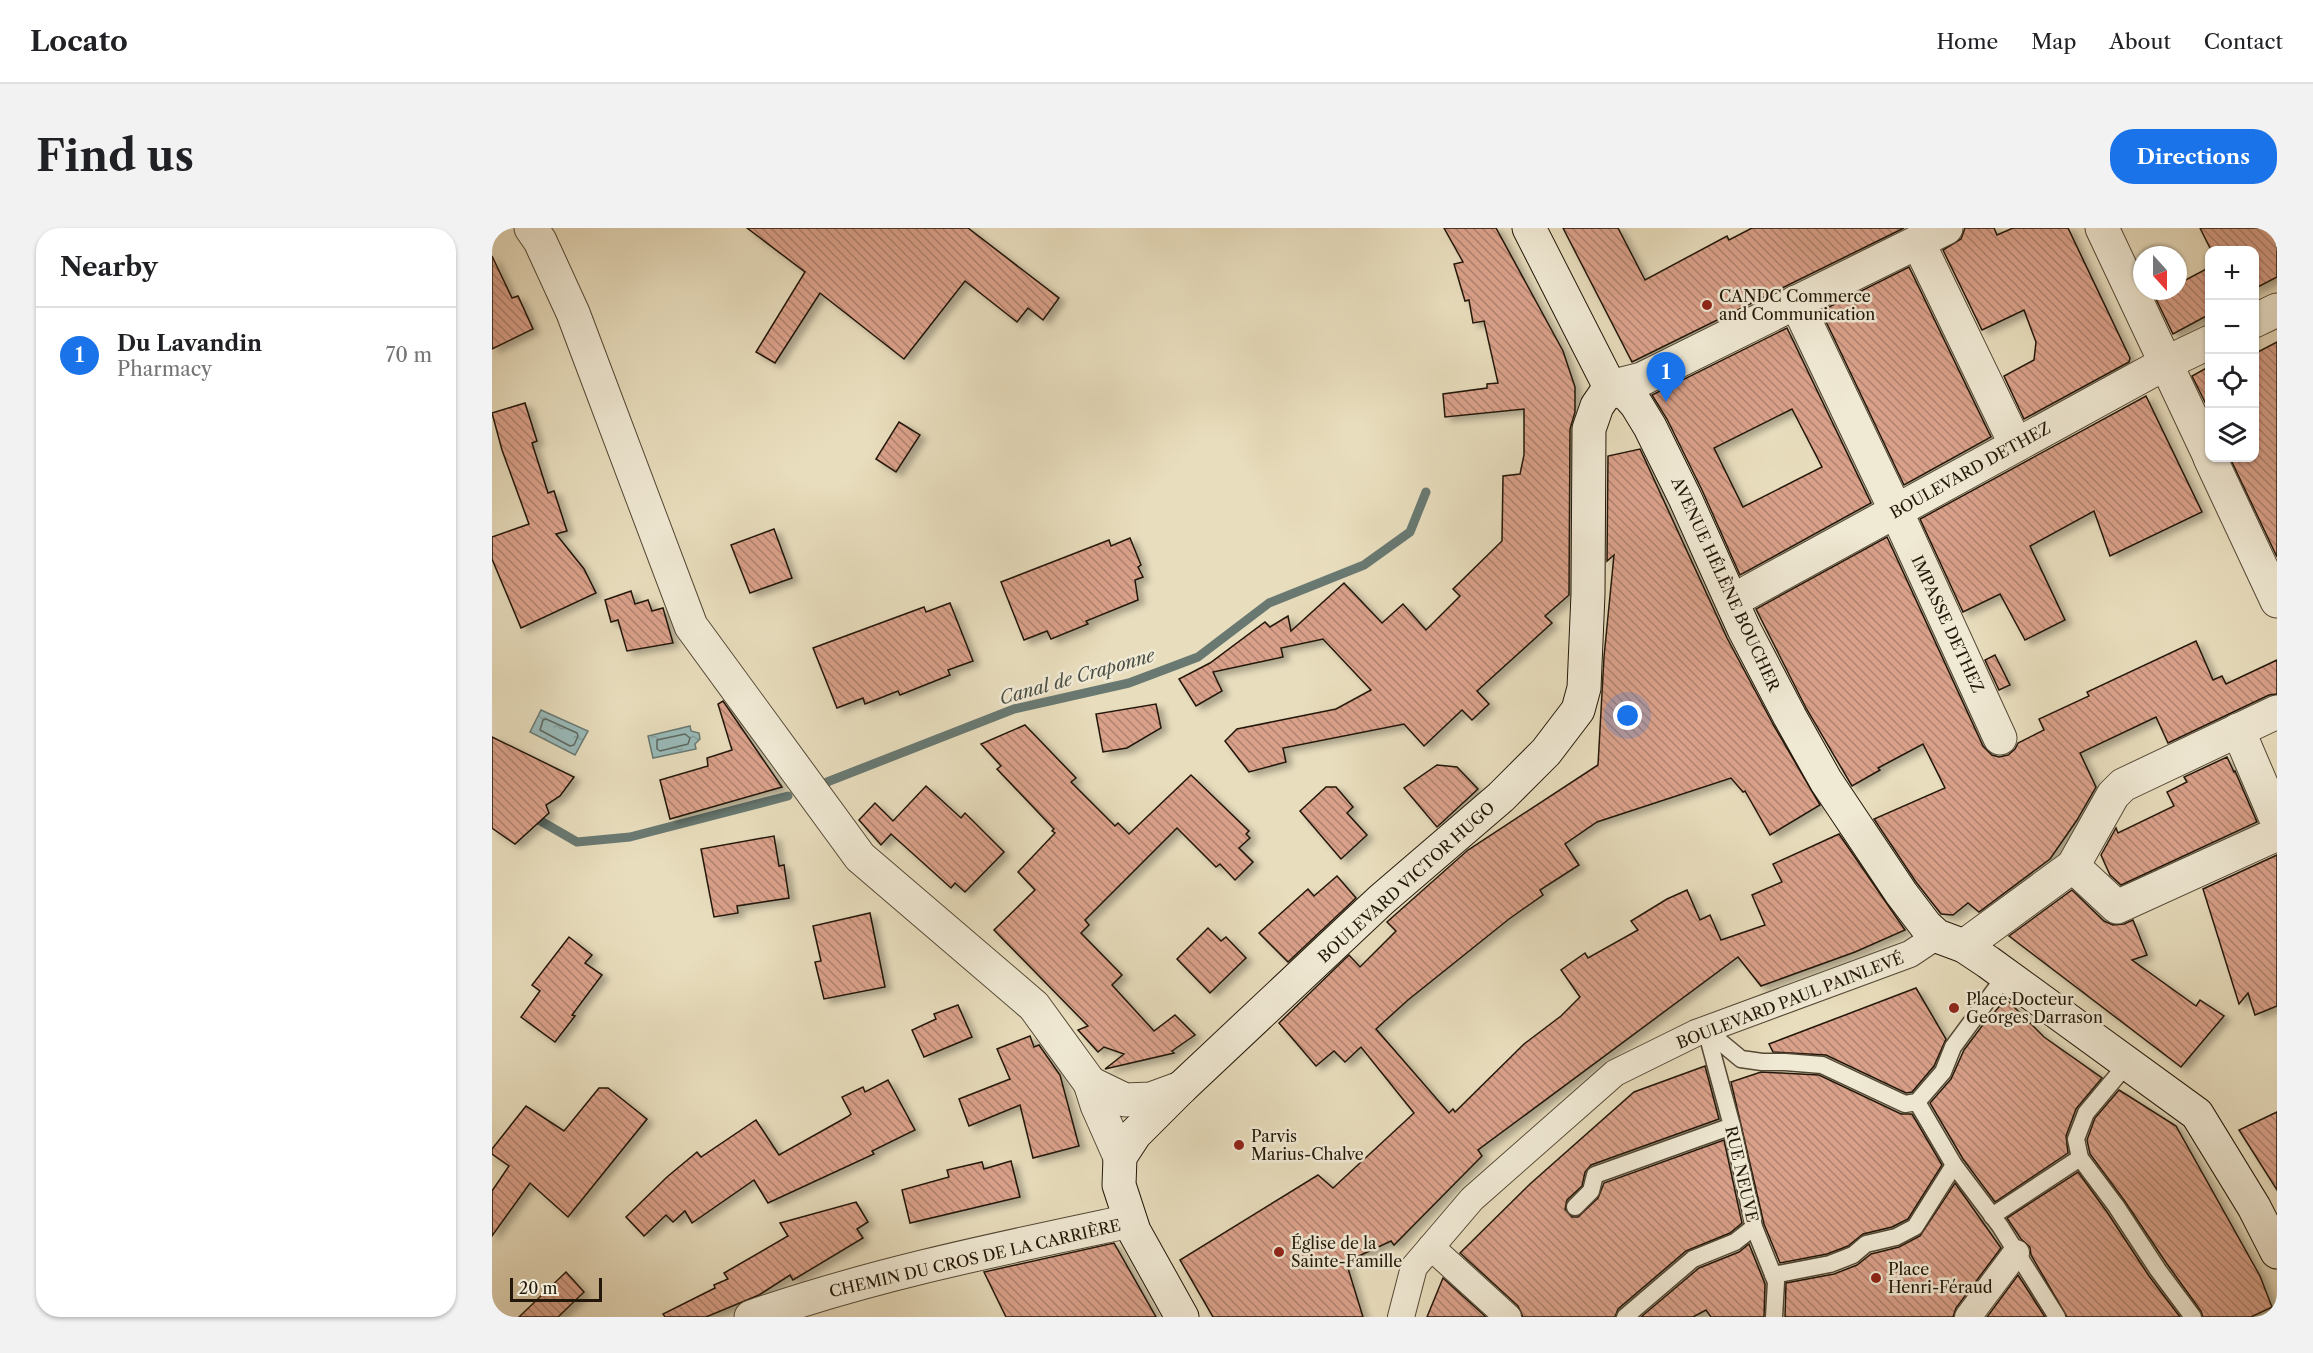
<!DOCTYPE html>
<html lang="en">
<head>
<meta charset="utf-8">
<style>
	:root { --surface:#fff; --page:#f2f2f2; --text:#202124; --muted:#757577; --line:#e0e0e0; --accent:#1a73e8 }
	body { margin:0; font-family:"Libre Caslon Text",serif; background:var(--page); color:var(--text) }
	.controls { position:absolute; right:18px; top:18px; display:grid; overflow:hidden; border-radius:12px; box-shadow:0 2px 4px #0004 }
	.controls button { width:54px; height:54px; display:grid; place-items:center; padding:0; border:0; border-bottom:2px solid var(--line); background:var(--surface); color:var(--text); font:30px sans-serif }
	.compass { position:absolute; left:1641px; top:18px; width:54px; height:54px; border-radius:50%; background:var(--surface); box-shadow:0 2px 4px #0004; rotate:159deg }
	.scale { position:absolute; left:18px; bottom:15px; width:92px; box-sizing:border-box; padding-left:6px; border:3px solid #221708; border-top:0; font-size:16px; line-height:21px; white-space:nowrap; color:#221708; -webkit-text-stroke:4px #f0e9d4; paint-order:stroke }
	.you { position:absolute; left:1136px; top:488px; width:21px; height:21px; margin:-15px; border:4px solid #fff; border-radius:50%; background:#1a73e8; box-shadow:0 0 0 9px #1a73e833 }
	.badge { display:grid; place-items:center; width:39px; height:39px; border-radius:50%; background:var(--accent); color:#fff; font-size:20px; font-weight:700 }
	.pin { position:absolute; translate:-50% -50px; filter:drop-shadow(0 2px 3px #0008) }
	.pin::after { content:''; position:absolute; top:32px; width:21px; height:18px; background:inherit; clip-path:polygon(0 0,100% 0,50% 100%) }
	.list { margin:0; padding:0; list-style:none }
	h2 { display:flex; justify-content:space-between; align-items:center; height:78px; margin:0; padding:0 24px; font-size:26px }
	h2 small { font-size:20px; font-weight:400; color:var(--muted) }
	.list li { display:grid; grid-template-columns:39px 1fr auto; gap:18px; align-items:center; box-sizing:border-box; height:96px; padding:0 24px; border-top:2px solid var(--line) }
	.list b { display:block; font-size:22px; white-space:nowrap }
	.list p { margin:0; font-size:20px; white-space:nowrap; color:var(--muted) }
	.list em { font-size:20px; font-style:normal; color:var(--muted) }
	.icon { flex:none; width:33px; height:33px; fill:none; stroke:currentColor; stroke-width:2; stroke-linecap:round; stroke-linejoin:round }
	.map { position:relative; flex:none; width:1785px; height:1089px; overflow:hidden; border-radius:24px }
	header { display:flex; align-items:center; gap:36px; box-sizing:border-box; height:84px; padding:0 30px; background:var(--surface); border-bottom:2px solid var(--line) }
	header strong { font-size:28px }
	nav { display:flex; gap:33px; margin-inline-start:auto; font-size:21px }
	.intro { display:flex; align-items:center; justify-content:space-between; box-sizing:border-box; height:144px; padding:0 36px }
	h1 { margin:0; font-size:42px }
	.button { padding:15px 27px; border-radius:24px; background:var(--accent); color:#fff; font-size:21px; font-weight:700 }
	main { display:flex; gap:36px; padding:0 36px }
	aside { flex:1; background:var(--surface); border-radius:24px; box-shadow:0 2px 4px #0004 }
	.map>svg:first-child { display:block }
	.water { fill:url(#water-ripples); stroke:#697972; stroke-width:1.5 }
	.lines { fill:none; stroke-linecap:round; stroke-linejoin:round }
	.shore { stroke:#5e6860; stroke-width:1.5 }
	.stream { stroke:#697972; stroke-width:9 }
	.building { fill:url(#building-back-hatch); stroke:#221708; stroke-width:1.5; fill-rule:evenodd; filter:url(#shadow) }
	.service-casing { stroke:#544835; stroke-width:19 }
	.pedestrian-casing { stroke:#544835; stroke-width:28 }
	.minor-casing { stroke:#544835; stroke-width:35 }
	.tertiary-casing { stroke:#544835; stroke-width:35 }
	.secondary-casing { stroke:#221708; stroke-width:35 }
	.service { stroke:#f0e9d4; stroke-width:16 }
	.pedestrian { stroke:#f0e9d4; stroke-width:26 }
	.minor { stroke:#f0e9d4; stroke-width:33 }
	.tertiary { stroke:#f0e9d4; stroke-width:33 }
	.secondary { stroke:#f0e9d4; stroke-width:33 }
	.poi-dot { fill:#8f2418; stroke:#f0e9d4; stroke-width:2 }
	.labels { text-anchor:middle; stroke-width:5; stroke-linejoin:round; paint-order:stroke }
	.poi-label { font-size:16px; fill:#221708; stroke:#f0e9d4; text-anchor:start }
	.street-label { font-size:16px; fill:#221708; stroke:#f0e9d4 }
	.water-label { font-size:18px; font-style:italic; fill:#4c5046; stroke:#f0e9d4 }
</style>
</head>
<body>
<header>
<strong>Locato</strong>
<nav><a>Home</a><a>Map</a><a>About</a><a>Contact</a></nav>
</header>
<div class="intro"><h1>Find us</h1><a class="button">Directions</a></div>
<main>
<aside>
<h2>Nearby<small></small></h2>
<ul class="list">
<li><span class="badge">1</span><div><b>Du Lavandin</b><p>Pharmacy</p></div><em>70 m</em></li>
</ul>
</aside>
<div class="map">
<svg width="1785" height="1089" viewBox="0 0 1785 1089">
	<defs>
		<pattern id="water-ripples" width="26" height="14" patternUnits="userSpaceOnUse" patternTransform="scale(1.5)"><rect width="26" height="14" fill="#99bab9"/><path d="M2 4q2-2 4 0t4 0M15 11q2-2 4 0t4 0" fill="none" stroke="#849f9e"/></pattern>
		<pattern id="building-back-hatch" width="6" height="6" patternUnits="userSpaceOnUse" patternTransform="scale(1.5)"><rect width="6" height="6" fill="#daa18a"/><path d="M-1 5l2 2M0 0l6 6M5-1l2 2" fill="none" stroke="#b0826f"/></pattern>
		<filter id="shadow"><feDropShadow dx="6" dy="4" stdDeviation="3" flood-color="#0004"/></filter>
	</defs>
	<rect width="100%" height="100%" fill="#e8ddbd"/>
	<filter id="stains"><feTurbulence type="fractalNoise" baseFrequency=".00333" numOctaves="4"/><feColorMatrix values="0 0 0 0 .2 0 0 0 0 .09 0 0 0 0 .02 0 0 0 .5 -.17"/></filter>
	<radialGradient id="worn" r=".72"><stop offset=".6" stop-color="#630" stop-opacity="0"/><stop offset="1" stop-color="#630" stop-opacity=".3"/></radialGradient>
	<g class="water">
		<polygon points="49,482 96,503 83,527 38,504"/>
		<polygon points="198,498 199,503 207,505 208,511 203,516 204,521 161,530 156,508"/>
	</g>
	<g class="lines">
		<g class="shore">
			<polygon points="54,491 85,505 86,508 82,517 78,518 48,502 51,492"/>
			<polygon points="193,506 198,510 196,516 168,523 165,521 165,512"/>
		</g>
		<g class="stream">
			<polyline points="335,554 522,481 637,455 706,429 777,375 872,337 918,304 934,264"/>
			<polyline points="40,588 85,614 138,609 296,568"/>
		</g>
	</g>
	<g class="building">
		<polygon points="255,0 476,0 567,70 551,92 536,80 525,94 473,53 412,131 328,65 283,135 264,124 313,44"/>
		<polygon points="952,0 1004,0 1071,123 1083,159 1083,184 1078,201 1077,367 1053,388 1060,395 985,463 997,476 980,492 970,482 932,518 912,496 791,520 794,534 757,544 733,513 745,501 844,481 879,462 831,411 789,420 791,429 721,444 730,463 704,478 687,451 718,435 773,394 778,399 796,388 799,403 852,355 890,395 911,376 934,402 968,368 961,361 1010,313 1011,248 1028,246 1032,227 1032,181 953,189 951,166 995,160 995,156 1006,155 992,93 981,95 977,72 973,73 962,36 971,34"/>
		<polygon points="1071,0 1126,0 1153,52 1235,8 1237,12 1260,0 1412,0 1140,134"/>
		<polygon points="1473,0 1502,0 1505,7 1521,0 1576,0 1638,130 1637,134 1532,191 1512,148 1542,132 1544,114 1532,82 1490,102 1451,22 1469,11"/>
		<polygon points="1708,0 1780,0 1785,18 1785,49 1762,61 1762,22 1719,22"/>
		<polygon points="0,28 20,70 26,68 41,101 0,121"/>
		<polygon points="1417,39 1499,209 1412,257 1329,83"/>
		<polygon points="1718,39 1718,86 1681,106 1663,69 1673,63 1686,63 1686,56"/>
		<path d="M1295 100 1379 275 1248 347 1210 262 1175 191 1160 167ZM1300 181 1330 239 1251 279 1222 220Z"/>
		<polygon points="1785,114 1785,329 1738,230 1762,230 1762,126"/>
		<polygon points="1718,138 1718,184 1700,148"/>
		<polygon points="1654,168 1710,284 1618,328 1602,283 1538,318 1573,392 1533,412 1508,366 1471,384 1428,291"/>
		<polygon points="33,175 45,213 40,215 56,265 62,263 75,303 64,306 92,341 104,365 29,400 0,331 0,309 37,296 10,222 0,185"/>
		<polygon points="407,194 428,207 404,244 384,231"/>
		<polygon points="1148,221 1235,410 1282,498 1328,577 1278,607 1253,563 1251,564 1239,550 1105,594 1073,616 1087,637 1048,662 1051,667 1017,691 916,772 884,801 957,885 961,881 963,884 1032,816 1069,788 1088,769 1069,742 1093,725 1096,730 1146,702 1139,693 1175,671 1195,662 1208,692 1218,687 1229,712 1273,697 1260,667 1290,654 1281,636 1347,606 1413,702 1363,724 1269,758 1246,729 986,922 990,928 902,1017 899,1013 854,1034 871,1089 721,1089 688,1032 826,947 841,960 922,885 869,819 853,834 842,823 824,838 787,795 857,727 868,739 904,703 895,694 976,622 1106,537 1112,429 1122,327 1115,333 1116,228"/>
		<polygon points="282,301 300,350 258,365 239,317"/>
		<polygon points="1395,309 1491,518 1500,527 1507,529 1516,527 1523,521 1526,515 1552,502 1547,491 1597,468 1595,464 1704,413 1721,452 1730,448 1734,456 1785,432 1785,466 1777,467 1676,515 1664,489 1588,525 1604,559 1585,592 1558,631 1487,684 1476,675 1461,687 1449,686 1424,654 1382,591 1453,560 1431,516 1386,540 1388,542 1360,558 1314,480 1264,381"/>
		<polygon points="638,310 649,337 646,339 651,349 643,352 646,372 594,393 596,396 559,411 555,403 532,412 509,354 617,312 619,318"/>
		<polygon points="139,363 143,376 156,372 160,383 171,380 181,415 135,423 126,392 119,394 113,372"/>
		<polygon points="458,375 481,433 456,442 458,447 408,467 406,463 373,476 371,470 345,480 321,420 432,379 434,384"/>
		<polygon points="1503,427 1518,457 1507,462 1493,432"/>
		<polygon points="231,473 290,559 178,591 168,552 216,538 215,530 240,522 226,476"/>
		<polygon points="664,476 669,500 635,520 611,524 604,486"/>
		<polygon points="533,497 584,550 579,554 623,598 626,595 637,606 699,547 757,603 754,606 758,610 747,620 761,634 743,652 728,636 724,639 685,600 593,692 597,697 589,705 630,747 620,757 662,803 683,787 703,807 680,823 682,825 613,841 632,826 612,819 606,824 586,802 596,798 502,702 543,662 526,644 563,605 560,603 562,601 505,541 509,538 489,516"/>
		<polygon points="0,509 82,549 68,568 54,577 57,585 23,616 0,600"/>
		<polygon points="1735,529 1742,544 1743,543 1765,594 1629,657 1618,647 1609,627 1624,600 1626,605 1682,578 1675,564 1695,554 1692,549"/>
		<polygon points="945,537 965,539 986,561 945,599 912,560"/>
		<polygon points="434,558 469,590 473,585 512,624 473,664 463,655 459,660 399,606 389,617 367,592 383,575 401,593"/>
		<polygon points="834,559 844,559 861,579 855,585 875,607 849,631 808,583"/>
		<polygon points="282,608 287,638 292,637 297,670 245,678 246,685 222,689 209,621"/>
		<polygon points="1785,627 1785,778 1763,787 1756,765 1747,776 1711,661"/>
		<polygon points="845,648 864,670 796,734 767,705 816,661 822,668"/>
		<polygon points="1580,662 1612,693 1621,697 1632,696 1641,692 1655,727 1640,732 1704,778 1708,772 1732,788 1689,839 1517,708"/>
		<polygon points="378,685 393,759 332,771 323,734 329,733 321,698"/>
		<polygon points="716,700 729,713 734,709 754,730 718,765 685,731"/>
		<polygon points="77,709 100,727 93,735 110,747 80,787 83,788 63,814 29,789 48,763 40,757"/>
		<polygon points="1424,760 1454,811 1442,838 1420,864 1414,865 1334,827 1281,824 1277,816"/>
		<polygon points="1514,771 1552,809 1610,850 1584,881 1574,908 1576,925 1503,974 1471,931 1438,875 1459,851 1472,822 1490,798"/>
		<polygon points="466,777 480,809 432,829 420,802 444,791 442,786"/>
		<polygon points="538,808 542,819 547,817 568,847 587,918 541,930 528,877 477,898 467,871 518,851 505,821"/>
		<polygon points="1213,838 1227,891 1099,937 1093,944 1090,958 1075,972 1073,981 1080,989 1086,989 1106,970 1112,955 1232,912 1250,995 1238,1005 1194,1023 1126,1081 1123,1089 1031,1089 1026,1078 968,1025 1038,956 1142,864"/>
		<polygon points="1269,844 1327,847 1409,886 1420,886 1450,937 1416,991 1400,999 1371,1006 1356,1018 1335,1026 1288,1035 1272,996 1239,854"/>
		<polygon points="396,852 423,902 380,923 382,926 276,975 262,952 200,995 193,983 181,994 174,987 152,1008 134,989 175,949 205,924 209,929 264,892 287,927 355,889 359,886 350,869 371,859 373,864"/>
		<polygon points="107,860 116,860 155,891 76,989 38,955 0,1008 0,963 17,938 0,926 0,921 34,878 72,903"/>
		<polygon points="1627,862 1684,898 1768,1048 1780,1079 1759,1089 1711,1089 1709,1083 1675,1036 1632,972 1598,926 1595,912 1603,890"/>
		<polygon points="1785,884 1785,962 1747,902"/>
		<polygon points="519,933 528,969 418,995 410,962 457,949 455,942 490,934 492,941"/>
		<polygon points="1586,944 1615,984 1657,1048 1688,1089 1575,1089 1539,1027 1538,1019 1529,1011 1515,990"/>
		<polygon points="1463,955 1509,1020 1464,1080 1461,1089 1293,1089 1294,1055 1342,1046 1365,1037 1379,1026 1407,1019 1428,1008"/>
		<polygon points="364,974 376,994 365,1001 371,1010 301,1052 298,1047 267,1067 214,1089 173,1089 171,1086 223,1060 222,1057 236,1051 232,1045 296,1008 288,995"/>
		<polygon points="622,1015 664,1089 514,1089 492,1044"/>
		<polygon points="1257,1016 1273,1056 1272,1089 1219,1089 1214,1082 1201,1089 1149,1089 1207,1040 1247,1024"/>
		<polygon points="74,1044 92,1064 66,1089 27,1089"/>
		<polygon points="1526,1047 1553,1089 1495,1089"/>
		<polygon points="951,1050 994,1089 935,1089"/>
	</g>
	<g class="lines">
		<defs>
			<g id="service">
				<polyline points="1214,802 1249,831 1270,834 1293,834 1330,837 1413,876 1425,874 1451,844 1461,819 1514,747"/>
				<polyline points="1214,802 1240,898 1262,999 1284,1054 1282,1089"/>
				<polyline points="1635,836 1594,885 1584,911 1588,930 1624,978 1666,1042 1701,1089"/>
				<polyline points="1425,874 1462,937 1508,998 1565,1089"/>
				<polyline points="1083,979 1099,963 1103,947 1240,898"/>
				<polyline points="1500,988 1588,930"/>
				<polyline points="1281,1047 1338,1036 1361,1027 1374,1016 1404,1009 1423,999 1462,937"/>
				<polyline points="1133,1089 1201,1031 1243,1014 1262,999"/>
			</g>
			<g id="pedestrian">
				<polyline points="939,1019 1016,1089"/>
				<polyline points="909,1089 922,1039 980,971 1123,845 1204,805 1418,726 1445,708"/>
				<polyline points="1476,1089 1524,1025"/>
			</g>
			<g id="minor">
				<polyline points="39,0 48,13 81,85 199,398 368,629 542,778 598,855 605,877 628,929"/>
				<polyline points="1610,0 1718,229"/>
				<polyline points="1426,14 1524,217"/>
				<polyline points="1304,74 1404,283 1508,510"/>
				<polyline points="1762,93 1785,82"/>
				<polyline points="1718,230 1785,373"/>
				<polyline points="1240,373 1674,135 1718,114"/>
				<polyline points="1746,502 1785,593"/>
				<polyline points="1581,638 1625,679 1785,606"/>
				<polyline points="1472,718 1581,638 1621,567 1631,557 1785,484"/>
				<polyline points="598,855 633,872 659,871 689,860"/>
				<path d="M259 1089C382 1046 511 1020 638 993"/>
			</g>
			<polyline id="tertiary" points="1118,159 1150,151 1454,0"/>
			<g id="secondary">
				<polyline points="1037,0 1118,159 1136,167 1144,176 1158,199 1193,270 1252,401 1298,489 1334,553 1409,665 1434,698 1445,708 1472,718 1496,734 1705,886 1762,979 1785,1024"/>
				<polyline points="690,1089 642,1003 627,957 628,929 643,906 689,860 889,672 1009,569 1054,524 1086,482 1092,460 1096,366 1097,201 1105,178 1118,159"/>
			</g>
		</defs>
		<use href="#service" class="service-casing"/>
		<use href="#pedestrian" class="pedestrian-casing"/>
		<use href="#minor" class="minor-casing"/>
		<use href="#tertiary" class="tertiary-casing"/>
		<use href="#secondary" class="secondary-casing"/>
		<use href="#service" class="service"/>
		<use href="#pedestrian" class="pedestrian"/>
		<use href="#minor" class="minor"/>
		<use href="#tertiary" class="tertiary"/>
		<use href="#secondary" class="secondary"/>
	</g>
	<g class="poi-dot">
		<circle cx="1215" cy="77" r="6"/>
		<circle cx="1462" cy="780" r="6"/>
		<circle cx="747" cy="917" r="6"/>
		<circle cx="787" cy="1024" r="6"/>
		<circle cx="1384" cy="1050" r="6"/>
	</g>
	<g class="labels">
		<g class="poi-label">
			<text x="1227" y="74">CANDC Commerce<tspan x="1227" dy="18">and Communication</tspan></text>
			<text x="1474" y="777">Place Docteur<tspan x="1474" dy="18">Georges Darrason</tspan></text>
			<text x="759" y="914">Parvis<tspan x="759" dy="18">Marius-Chalve</tspan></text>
			<text x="799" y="1021">Église de la<tspan x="799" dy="18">Sainte-Famille</tspan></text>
			<text x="1396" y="1047">Place<tspan x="1396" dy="18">Henri-Féraud</tspan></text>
		</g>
		<g class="street-label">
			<text transform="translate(1478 242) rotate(-29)" y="6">BOULEVARD DETHEZ</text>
			<text transform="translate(1234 356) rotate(65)" y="6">AVENUE HÉLÈNE BOUCHER</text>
			<text transform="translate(1456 396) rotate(65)" y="6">IMPASSE DETHEZ</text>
			<text transform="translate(914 654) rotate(-42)" y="6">BOULEVARD VICTOR HUGO</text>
			<text transform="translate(1298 772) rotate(-21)" y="6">BOULEVARD PAUL PAINLEVÉ</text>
			<text transform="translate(1250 946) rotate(77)" y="6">RUE NEUVE</text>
			<text transform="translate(483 1030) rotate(-13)" y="6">CHEMIN DU CROS DE LA CARRIÈRE</text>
		</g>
		<g class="water-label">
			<text transform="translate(585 449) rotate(-16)" y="6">Canal de Craponne</text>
		</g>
	</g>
	<rect width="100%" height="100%" filter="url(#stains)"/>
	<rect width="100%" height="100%" fill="url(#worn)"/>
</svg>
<div class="controls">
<button>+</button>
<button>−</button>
<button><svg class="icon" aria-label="locate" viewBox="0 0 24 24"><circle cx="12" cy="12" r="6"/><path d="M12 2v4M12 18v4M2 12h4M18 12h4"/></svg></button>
<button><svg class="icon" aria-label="layers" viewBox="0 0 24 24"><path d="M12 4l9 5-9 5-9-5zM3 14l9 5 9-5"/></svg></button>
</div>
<svg class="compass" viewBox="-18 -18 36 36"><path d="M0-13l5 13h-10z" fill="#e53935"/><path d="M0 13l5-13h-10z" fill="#757577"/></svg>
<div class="scale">20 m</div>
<div class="you"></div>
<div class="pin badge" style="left:1174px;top:174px">1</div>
</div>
</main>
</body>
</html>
